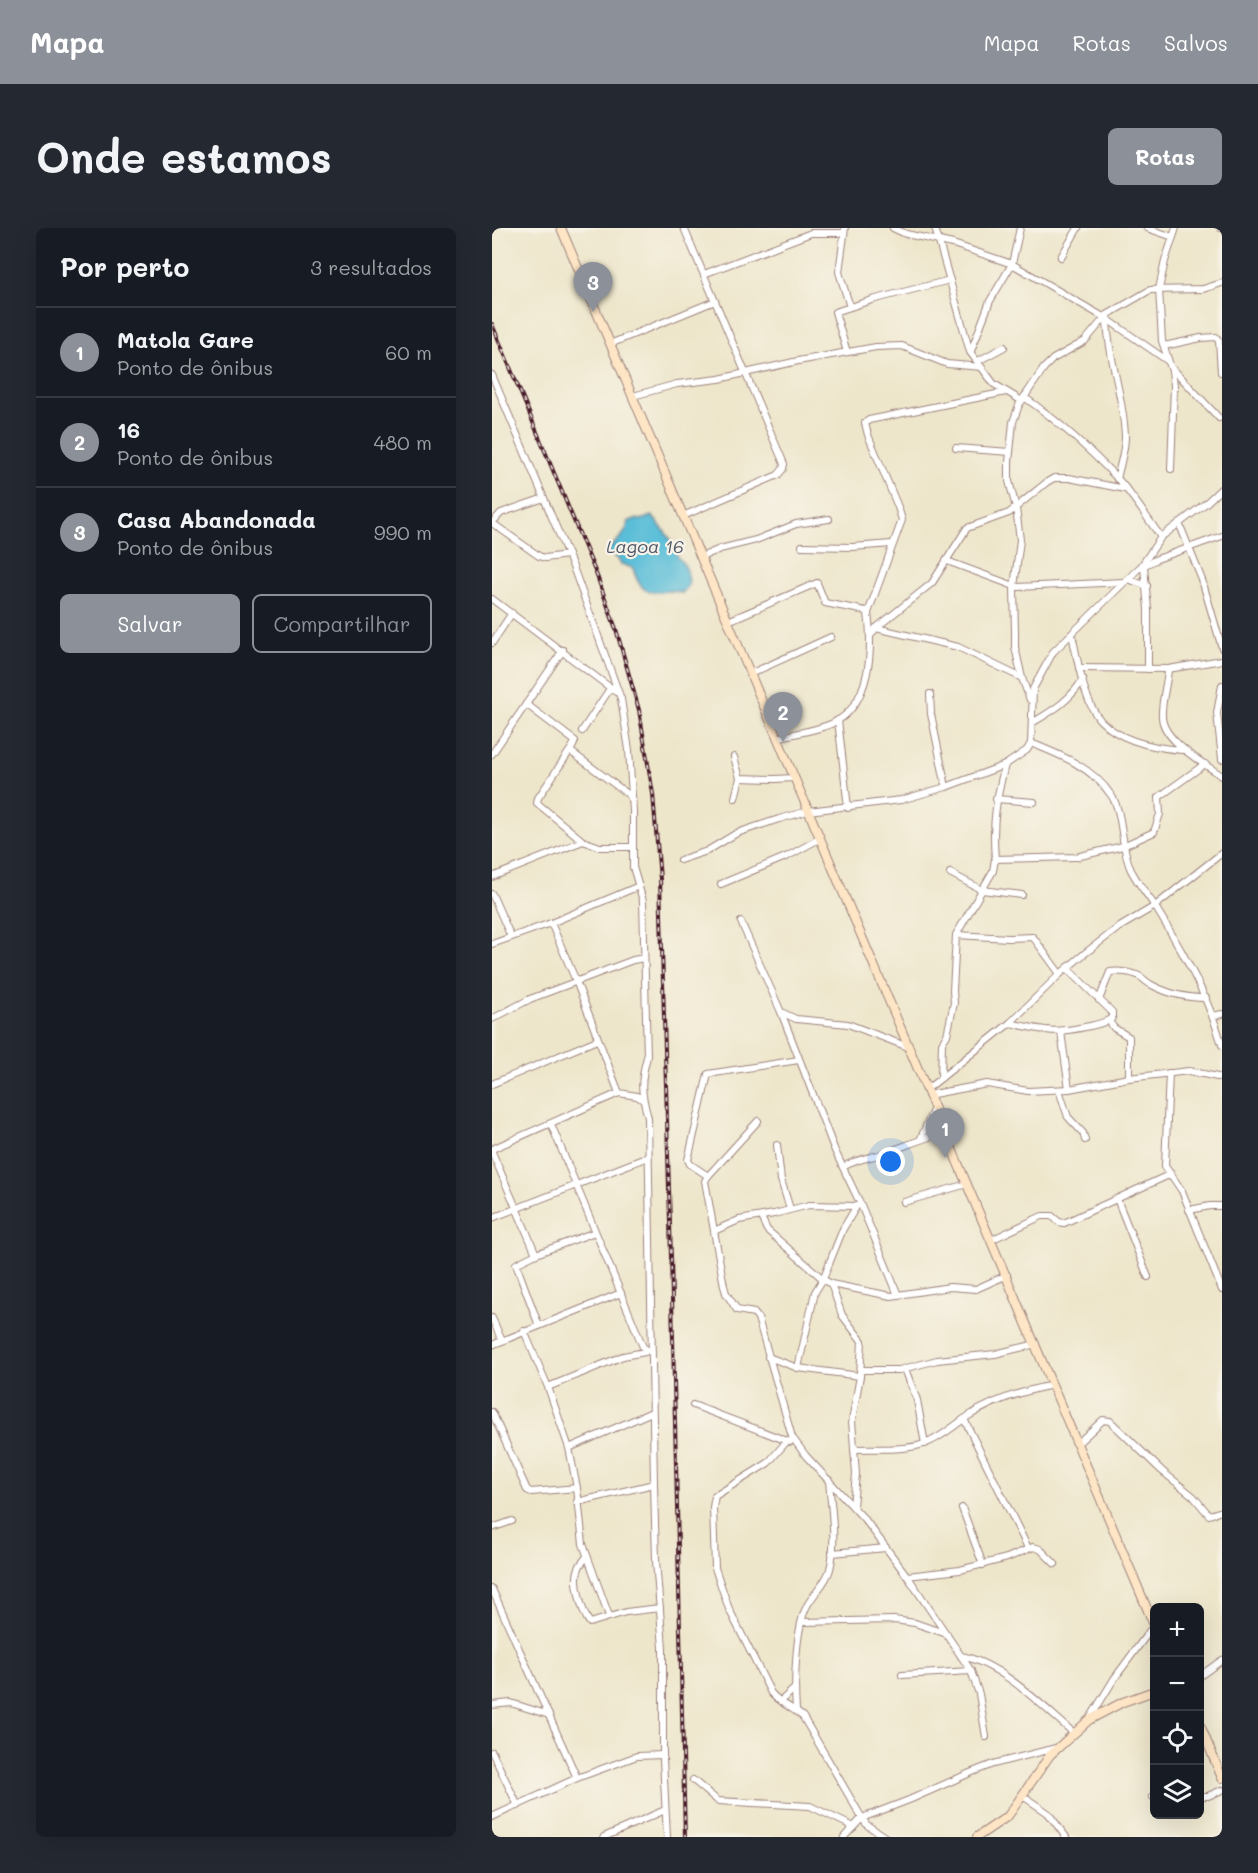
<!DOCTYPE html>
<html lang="pt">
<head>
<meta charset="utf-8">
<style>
	:root { --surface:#171b24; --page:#242831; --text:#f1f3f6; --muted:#9ea1a6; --line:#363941; --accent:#8c9099 }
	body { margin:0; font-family:Mali,sans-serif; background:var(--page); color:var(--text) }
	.controls { position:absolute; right:18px; bottom:18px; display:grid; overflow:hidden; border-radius:9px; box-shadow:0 6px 24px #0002 }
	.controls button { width:54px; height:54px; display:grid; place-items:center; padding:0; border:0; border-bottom:2px solid var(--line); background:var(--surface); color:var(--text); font:30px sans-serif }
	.you { position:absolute; left:399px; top:934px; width:21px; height:21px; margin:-15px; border:4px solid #fff; border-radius:50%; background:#1a73e8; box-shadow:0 0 0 9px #1a73e833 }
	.badge { display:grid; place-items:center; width:39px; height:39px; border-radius:50%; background:var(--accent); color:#fff; font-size:20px; font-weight:700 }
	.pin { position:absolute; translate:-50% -50px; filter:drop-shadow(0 2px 3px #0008) }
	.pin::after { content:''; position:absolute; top:32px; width:21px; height:18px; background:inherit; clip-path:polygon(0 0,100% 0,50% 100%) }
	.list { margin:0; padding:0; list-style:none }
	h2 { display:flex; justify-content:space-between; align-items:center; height:78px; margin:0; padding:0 24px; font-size:26px }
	h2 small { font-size:20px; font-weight:400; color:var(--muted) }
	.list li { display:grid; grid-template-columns:39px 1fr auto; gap:18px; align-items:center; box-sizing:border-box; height:90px; padding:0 24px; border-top:2px solid var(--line) }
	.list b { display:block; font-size:22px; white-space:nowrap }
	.list p { margin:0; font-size:20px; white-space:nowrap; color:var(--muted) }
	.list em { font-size:20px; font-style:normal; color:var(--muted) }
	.actions { display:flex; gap:12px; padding:18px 24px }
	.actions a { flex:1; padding:14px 0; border:2px solid var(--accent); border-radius:9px; text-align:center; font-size:21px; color:var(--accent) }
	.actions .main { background:var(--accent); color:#fff }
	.icon { flex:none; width:33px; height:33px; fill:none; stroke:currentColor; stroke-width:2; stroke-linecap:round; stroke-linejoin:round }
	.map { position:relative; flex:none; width:730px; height:1609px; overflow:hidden; border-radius:9px }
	header { display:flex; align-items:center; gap:36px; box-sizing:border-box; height:84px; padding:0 30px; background:var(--accent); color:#fff }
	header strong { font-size:28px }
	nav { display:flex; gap:33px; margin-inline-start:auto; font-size:21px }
	.intro { display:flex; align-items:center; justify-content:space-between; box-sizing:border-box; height:144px; padding:0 36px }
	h1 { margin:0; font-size:42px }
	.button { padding:15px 27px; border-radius:9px; background:var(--accent); color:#fff; font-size:21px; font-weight:700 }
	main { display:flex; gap:36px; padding:0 36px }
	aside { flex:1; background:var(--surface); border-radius:9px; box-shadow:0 6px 24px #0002 }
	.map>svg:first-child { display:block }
	.water { fill:#5abed8; stroke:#526e82; stroke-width:1.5 }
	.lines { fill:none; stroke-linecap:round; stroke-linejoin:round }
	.street-casing { stroke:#9c827b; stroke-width:8 }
	.secondary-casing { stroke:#9c827b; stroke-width:10 }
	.street { stroke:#fff; stroke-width:6 }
	.secondary { stroke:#fde5c5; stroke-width:8 }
	.rail-casing { stroke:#4a1f2b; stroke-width:4 }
	.rail { stroke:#f7f3e8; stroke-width:1.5; stroke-dasharray:4.5; stroke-linecap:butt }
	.labels { text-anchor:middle; stroke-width:4.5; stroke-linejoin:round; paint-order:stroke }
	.water-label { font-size:18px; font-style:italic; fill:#505768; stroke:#f7f3e8 }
</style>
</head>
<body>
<header>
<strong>Mapa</strong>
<nav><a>Mapa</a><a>Rotas</a><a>Salvos</a></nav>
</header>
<div class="intro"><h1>Onde estamos</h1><a class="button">Rotas</a></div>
<main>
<aside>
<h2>Por perto<small>3 resultados</small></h2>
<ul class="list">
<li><span class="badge">1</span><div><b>Matola Gare</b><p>Ponto de ônibus</p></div><em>60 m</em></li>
<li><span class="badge">2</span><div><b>16</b><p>Ponto de ônibus</p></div><em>480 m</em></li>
<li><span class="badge">3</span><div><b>Casa Abandonada</b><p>Ponto de ônibus</p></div><em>990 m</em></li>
</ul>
<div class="actions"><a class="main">Salvar</a><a>Compartilhar</a></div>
</aside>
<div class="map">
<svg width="730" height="1609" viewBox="0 0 730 1609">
	<rect width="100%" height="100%" fill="#f7f3e8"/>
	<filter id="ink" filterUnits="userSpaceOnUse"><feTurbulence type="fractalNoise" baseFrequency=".0167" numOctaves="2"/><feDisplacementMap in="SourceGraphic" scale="12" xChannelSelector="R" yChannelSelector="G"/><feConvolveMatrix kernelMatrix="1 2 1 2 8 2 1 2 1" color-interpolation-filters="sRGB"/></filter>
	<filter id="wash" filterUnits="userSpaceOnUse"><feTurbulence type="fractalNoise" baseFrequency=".008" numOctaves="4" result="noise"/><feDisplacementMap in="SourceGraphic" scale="24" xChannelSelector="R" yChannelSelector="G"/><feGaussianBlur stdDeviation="1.35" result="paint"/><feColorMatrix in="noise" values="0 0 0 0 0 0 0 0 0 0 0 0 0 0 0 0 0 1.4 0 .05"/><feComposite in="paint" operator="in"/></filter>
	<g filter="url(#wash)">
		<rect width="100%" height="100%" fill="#eee6cb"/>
		<path class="water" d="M160 288C168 297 185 317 185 329 195 338 196 343 197 357L190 365C168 357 151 378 141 340L129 336 126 331 115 323C123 314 136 306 136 294L143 291 149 292Z"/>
	</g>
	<g filter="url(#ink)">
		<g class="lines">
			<defs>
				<g id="street">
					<polyline points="353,0 347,44 358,79"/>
					<polyline points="401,0 414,6 461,16 520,36 615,91 676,133"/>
					<polyline points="443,0 478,124 502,156 530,173"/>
					<polyline points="655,0 681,9"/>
					<polyline points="729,0 730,0"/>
					<polyline points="569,29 586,0"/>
					<polyline points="212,46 319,5 351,5"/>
					<path d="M615 91C616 131 632 169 633 209 633 222 628 237 625 251"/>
					<polyline points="118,116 223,73"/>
					<polyline points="672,118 709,110 724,109 727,113 729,144"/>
					<polyline points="479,123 498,73 520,36 528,0"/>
					<polyline points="355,124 343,84 380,72 458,52"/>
					<polyline points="486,133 512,119"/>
					<polyline points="681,141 727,190"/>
					<path d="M0 147 81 339 129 471 137 522 141 583V639L151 673 155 829C148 854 149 865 156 890L162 1256 164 1333 171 1420V1531L175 1609"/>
					<polyline points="141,168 185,156 227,151 306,133 384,119 410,118 455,136 490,139"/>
					<path d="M532 169C565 192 596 220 624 249 641 267 654 289 669 309"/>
					<polyline points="464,220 518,224"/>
					<polyline points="679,241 682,157 680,143 670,113 667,61 673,33 684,0"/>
					<polyline points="191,288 286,247 291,241 292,236 192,0"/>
					<polyline points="0,295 47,328 53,330 76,327"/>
					<polyline points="0,295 9,285 52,270"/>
					<polyline points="687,295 710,352 730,420"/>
					<polyline points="310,318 360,319 400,316"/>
					<polyline points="209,329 228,321 264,312 304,296 337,291"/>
					<polyline points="455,333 525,359 632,354"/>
					<polyline points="652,339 656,381 656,441"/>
					<polyline points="648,340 669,309 714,275 730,260"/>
					<polyline points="636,351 655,358"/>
					<polyline points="0,371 124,464"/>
					<polyline points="376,385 410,292 406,279 376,207 373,195 377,192 514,164"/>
					<path d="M236 393 325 355 333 375 374 383 376 385C381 421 379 479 339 496 323 503 303 505 285 510"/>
					<polyline points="384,400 466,419 530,450"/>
					<path d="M580 406C585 430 592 475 609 493 630 514 663 520 690 522"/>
					<polyline points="379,407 384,400 440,355 475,300 517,285 555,254 562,250 577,250 633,261"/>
					<polyline points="0,415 20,385"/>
					<polyline points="587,440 676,441 730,432"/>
					<path d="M676 441C675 457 669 474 670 489 671 513 713 536 730 548"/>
					<polyline points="258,446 339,409"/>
					<polyline points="730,457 725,485 730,531"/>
					<polyline points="438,466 439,486 454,559"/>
					<polyline points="538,472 530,450 523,419 523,405 522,359 528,312 524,280 517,253 517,234 521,194 527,177 552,140 561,131 593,113 615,87 658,62 711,61 730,55"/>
					<polyline points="34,476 83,513 81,518 46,570 45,575 91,613"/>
					<polyline points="346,492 356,580"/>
					<path d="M540 495C560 483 579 472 591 451"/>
					<polyline points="90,503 119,459"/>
					<path d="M539 515C569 527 600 539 619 567 632 585 628 619 639 642 646 656 656 667 664 680 691 724 716 768 730 817"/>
					<polyline points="78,523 137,567 139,571"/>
					<polyline points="0,526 71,422"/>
					<polyline points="242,529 248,550 283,551 302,550"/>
					<polyline points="243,570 248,550"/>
					<polyline points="504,571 542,574"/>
					<path d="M503 631C500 596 504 571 513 537"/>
					<polyline points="188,632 215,623 245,605 287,591 316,583 409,572 454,559 513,537 535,522 539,515 541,461 561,424 647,340 665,331 730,308"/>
					<polyline points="458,645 490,662 530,667"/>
					<polyline points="0,649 91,613 108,619 141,619"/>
					<polyline points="229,656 296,628 327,611"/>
					<polyline points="0,666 19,709"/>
					<polyline points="249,694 289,784 304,791 356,796 416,819"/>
					<polyline points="59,695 84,753 127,865"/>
					<polyline points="464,707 517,710 541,709 568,746"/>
					<polyline points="0,716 59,695 147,658"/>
					<path d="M607 772 618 744C626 743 640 744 647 748 651 750 654 754 658 756 676 766 694 770 714 770"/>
					<polyline points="289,784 343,923 369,977 406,1067"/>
					<polyline points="721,788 730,786"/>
					<polyline points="0,791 38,771 141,732 152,730"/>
					<polyline points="617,793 622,800 637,809 637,850"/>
					<path d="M518 795C549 802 562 806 593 799 602 797 612 796 620 790V784L575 740"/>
					<polyline points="569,804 577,861"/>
					<polyline points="677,845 673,938 690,963 730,1062"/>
					<polyline points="449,850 450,815 455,807 462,775 461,763 464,707 501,643 503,631 584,629 631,618 662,604 668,586 667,569 713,536"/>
					<polyline points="0,856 105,812"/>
					<polyline points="434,862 518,795 568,746 592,726 626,700 663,678 730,625"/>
					<polyline points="567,862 576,889 591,905 593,912"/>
					<polyline points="436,867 495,856 536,863 577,861 637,850 697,843 730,850"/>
					<polyline points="266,893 216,948 213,953 232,1058 234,1065 245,1082 262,1085 266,1090 300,1209 314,1228 374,1293 418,1352 469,1428 479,1443 487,1466 494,1509"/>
					<polyline points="59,896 151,1119 160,1125"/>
					<polyline points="429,910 442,880"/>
					<polyline points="285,917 289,952 298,981"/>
					<polyline points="0,921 127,865 145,868 151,872"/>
					<polyline points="0,924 44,1026"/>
					<path d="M351 939C364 931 376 930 390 926 411 919 431 910 453 904"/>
					<polyline points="216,948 198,936 196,932 216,846 307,832"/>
					<polyline points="625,971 656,1049"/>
					<polyline points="412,974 475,956"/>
					<polyline points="697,982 718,978 730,978"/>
					<polyline points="269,989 275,1002 331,1051 339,1056 399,1068 458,1059 484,1061 515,1047"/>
					<polyline points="0,990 156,929"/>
					<polyline points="222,1003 247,992 282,986 317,977 364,978"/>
					<polyline points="499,1012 550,988 560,988 567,994 572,995 679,946"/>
					<polyline points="339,1056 350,1087 370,1113 368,1148 360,1193 364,1246 361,1278"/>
					<polyline points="0,1090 10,1113"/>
					<polyline points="47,1098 24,1036 44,1026 103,1004"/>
					<polyline points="32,1103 56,1159 77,1220 85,1260 91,1316 117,1388"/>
					<polyline points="0,1117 129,1065"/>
					<polyline points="276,1129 306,1140 368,1148"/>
					<polyline points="306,1140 323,1064 331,1051 351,1001 364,979"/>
					<polyline points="413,1141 425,1172 433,1216"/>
					<polyline points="368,1142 407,1142 445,1132 503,1126 544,1116"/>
					<polyline points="56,1159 131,1128 153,1124"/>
					<polyline points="201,1177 298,1214"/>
					<polyline points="0,1184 35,1262 39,1264 85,1260"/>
					<polyline points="472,1191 536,1320"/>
					<path d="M295 1213 276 1235 223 1268 221 1279 223 1340 237 1381 279 1465C287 1475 300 1479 311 1489L370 1590 375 1597 393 1609"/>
					<polyline points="586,1215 611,1192 618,1193 670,1243 701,1268 717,1287 730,1283"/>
					<polyline points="77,1220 160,1184"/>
					<path d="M362 1221C384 1220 411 1223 432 1216 448 1211 461 1198 475 1189 501 1172 531 1163 561 1157"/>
					<polyline points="85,1274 162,1256"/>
					<polyline points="470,1280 491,1337"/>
					<polyline points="0,1300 20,1293"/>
					<polyline points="340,1325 394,1320"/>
					<path d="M95 1328C93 1332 88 1336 87 1340 81 1352 90 1385 98 1395L134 1384 168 1380"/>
					<polyline points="415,1348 468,1342 515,1330 541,1319 548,1321 563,1336"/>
					<polyline points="0,1361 85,1550"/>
					<polyline points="310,1394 402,1392 423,1395 455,1406"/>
					<path d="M469 1428C509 1435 551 1479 582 1505"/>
					<polyline points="410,1447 479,1443"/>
					<polyline points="708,1448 730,1432"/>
					<polyline points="289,1473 302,1461"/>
					<polyline points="0,1477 19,1475 57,1487"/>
					<path d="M304 1482C302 1456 303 1398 316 1376 323 1364 335 1354 338 1341 345 1313 339 1280 337 1252"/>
					<polyline points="597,1492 622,1451 662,1397"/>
					<polyline points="0,1524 26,1578"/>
					<polyline points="201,1552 226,1573 318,1578 362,1599"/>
					<polyline points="531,1568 556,1585 574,1609"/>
					<polyline points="708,1568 716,1568 730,1562"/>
					<polyline points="661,1569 662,1569"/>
					<polyline points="0,1589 85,1550 145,1528 171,1527"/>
					<polyline points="112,1609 173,1582"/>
					<polyline points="352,1609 370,1590 417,1572 478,1545 501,1536 564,1520"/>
				</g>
				<g id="secondary">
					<polyline points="69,0 662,1397"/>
					<polyline points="708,1497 730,1550"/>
					<polyline points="485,1609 516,1588 558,1527 597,1492 631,1474 662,1463"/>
				</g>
			</defs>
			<use href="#street" class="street-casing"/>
			<use href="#secondary" class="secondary-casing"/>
			<use href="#street" class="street"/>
			<use href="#secondary" class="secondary"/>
			<defs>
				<polyline id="rail" points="0,96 105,348 124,401 147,482 161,566 168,651 179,1029 193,1609"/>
			</defs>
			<use href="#rail" class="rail-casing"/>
			<use href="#rail" class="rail"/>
		</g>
	</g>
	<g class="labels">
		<g class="water-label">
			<text x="153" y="325">Lagoa 16</text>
		</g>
	</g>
</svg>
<div class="controls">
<button>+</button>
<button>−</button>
<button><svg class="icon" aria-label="locate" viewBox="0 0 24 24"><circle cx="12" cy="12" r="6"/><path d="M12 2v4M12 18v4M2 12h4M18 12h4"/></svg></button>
<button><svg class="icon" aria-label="layers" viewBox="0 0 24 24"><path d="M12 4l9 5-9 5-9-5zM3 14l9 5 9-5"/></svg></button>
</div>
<div class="you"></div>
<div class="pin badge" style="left:453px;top:930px">1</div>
<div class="pin badge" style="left:291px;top:514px">2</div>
<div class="pin badge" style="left:101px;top:84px">3</div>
</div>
</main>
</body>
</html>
